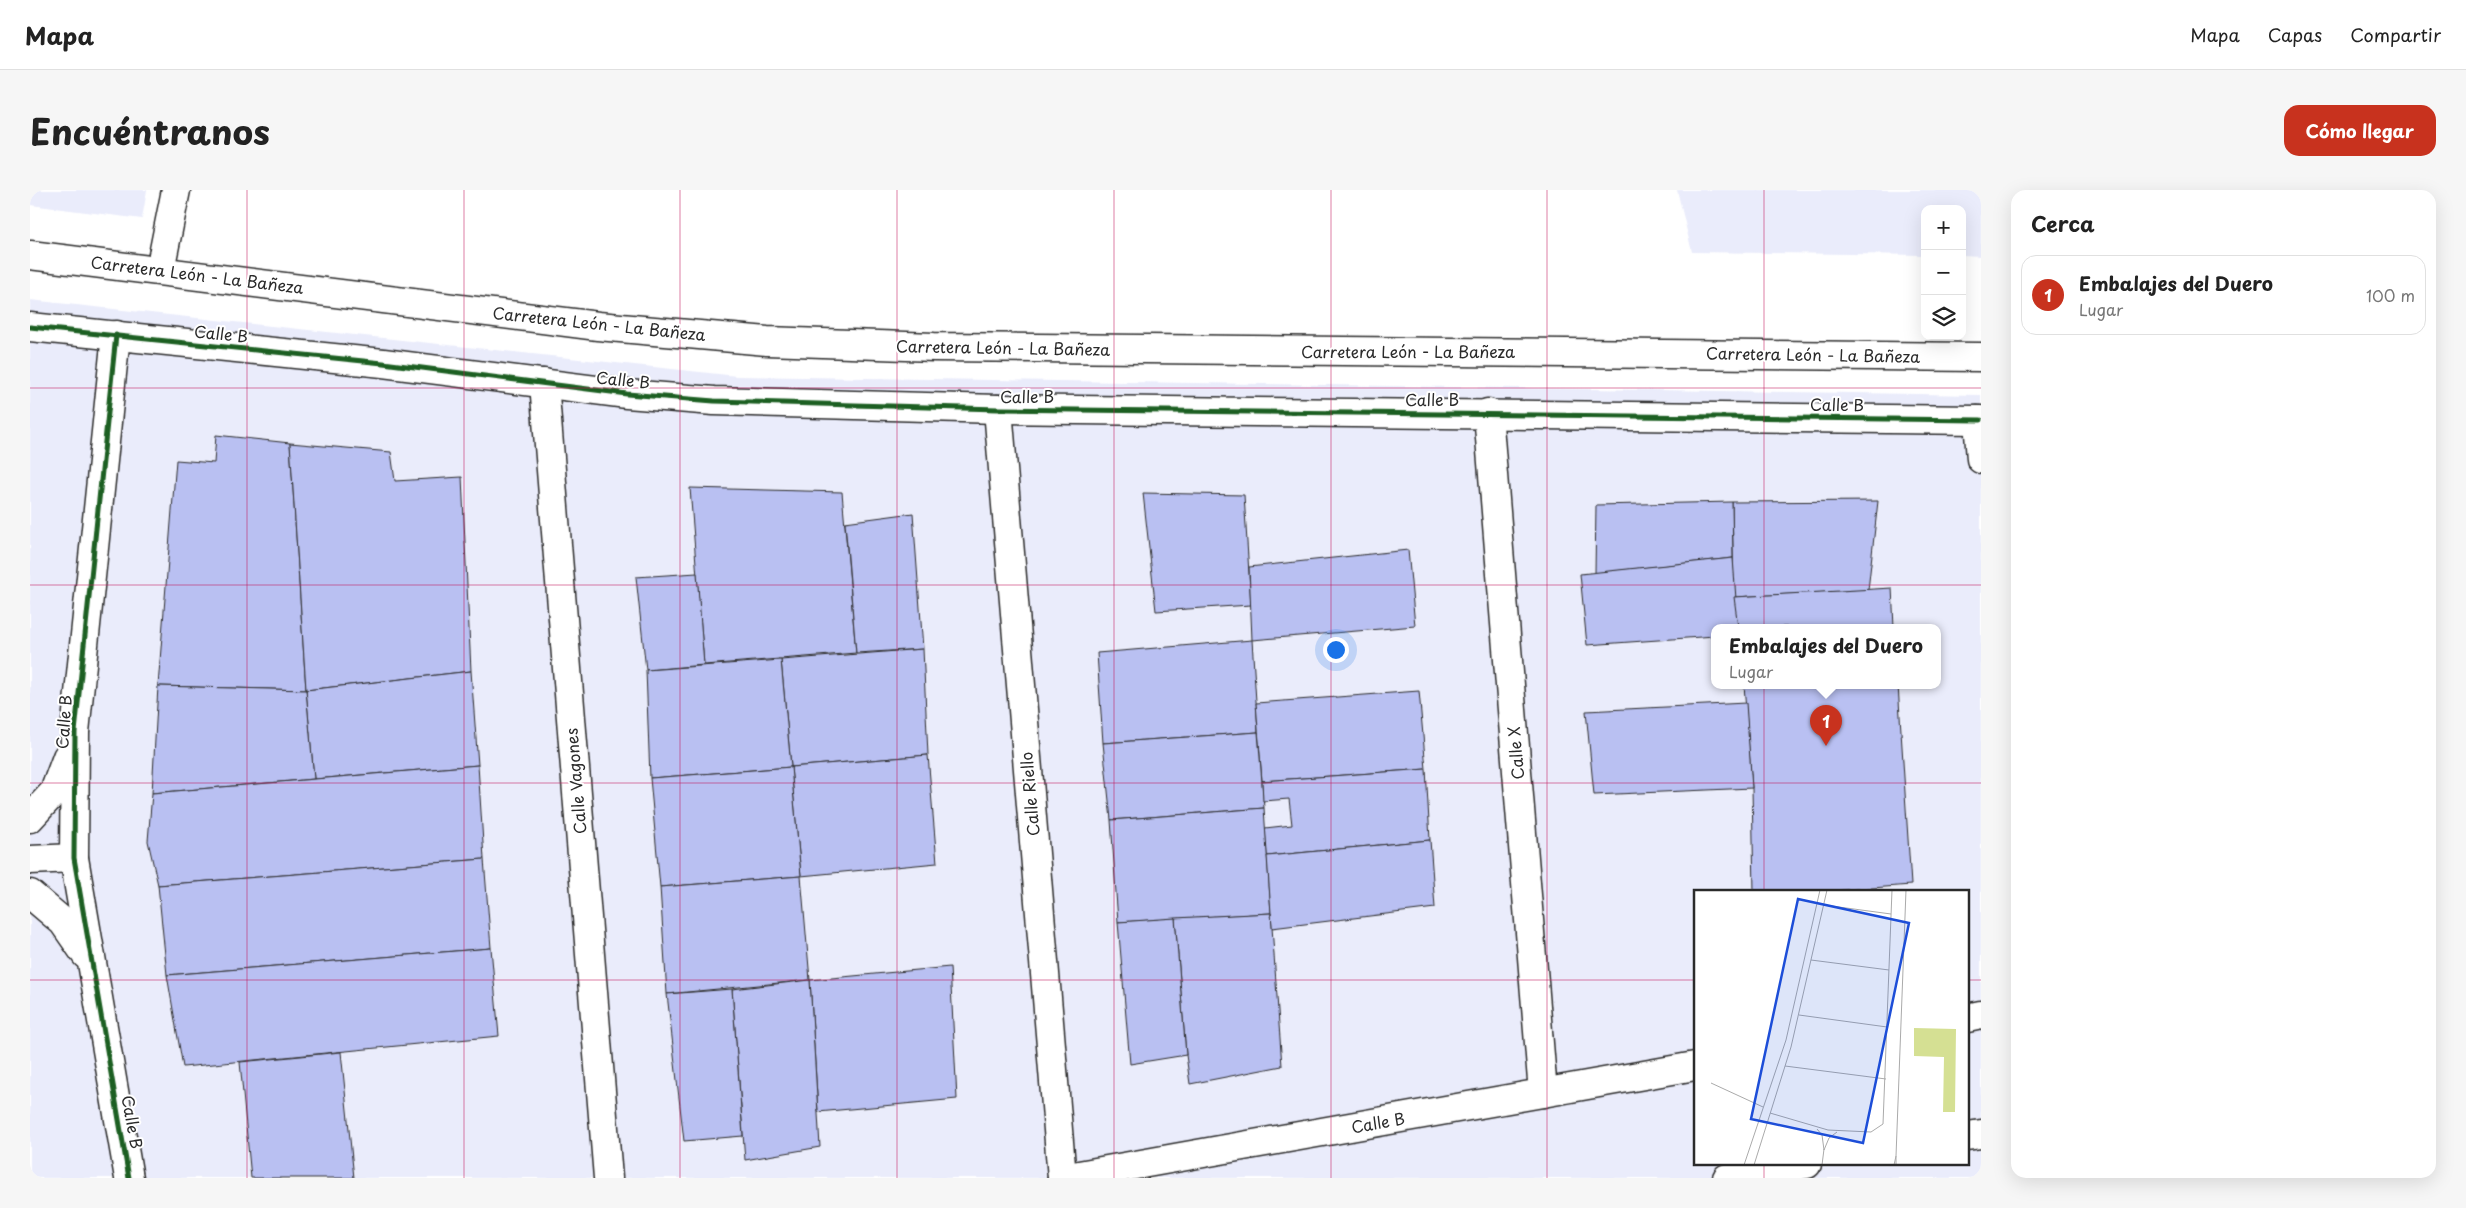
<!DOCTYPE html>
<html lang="es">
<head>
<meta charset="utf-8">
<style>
	:root { --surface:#fff; --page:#f6f6f6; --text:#222; --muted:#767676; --line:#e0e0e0; --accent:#c8321e }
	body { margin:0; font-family:"Playpen Sans",sans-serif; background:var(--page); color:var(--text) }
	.controls { position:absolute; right:15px; top:15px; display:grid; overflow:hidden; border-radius:10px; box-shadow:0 5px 20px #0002 }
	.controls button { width:45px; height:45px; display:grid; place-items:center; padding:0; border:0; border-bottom:1px solid var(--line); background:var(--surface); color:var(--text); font:25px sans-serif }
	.you { position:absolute; left:1305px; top:459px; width:18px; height:18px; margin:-12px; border:4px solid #fff; border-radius:50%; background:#1a73e8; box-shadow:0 0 0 8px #1a73e833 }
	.badge { display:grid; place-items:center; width:32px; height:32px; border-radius:50%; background:var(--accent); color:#fff; font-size:16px; font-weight:700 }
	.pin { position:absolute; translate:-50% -41px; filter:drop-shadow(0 1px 2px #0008) }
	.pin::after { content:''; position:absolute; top:26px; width:18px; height:15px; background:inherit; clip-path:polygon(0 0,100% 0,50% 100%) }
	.popup { position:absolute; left:1681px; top:434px; width:230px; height:65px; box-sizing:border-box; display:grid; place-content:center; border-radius:10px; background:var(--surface); filter:drop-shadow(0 1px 4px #0005); font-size:16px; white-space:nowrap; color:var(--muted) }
	.popup b { font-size:19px; color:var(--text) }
	.popup::after { content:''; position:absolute; left:50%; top:100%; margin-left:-10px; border:10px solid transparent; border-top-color:var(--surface) }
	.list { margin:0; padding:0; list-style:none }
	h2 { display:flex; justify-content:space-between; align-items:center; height:65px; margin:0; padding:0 20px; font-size:21px }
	h2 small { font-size:16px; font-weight:400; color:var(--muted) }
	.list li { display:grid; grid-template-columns:32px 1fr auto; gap:15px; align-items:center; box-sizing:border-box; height:80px; margin:0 10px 10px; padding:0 10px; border:1px solid var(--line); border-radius:15px }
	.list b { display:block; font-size:19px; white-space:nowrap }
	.list p { margin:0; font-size:16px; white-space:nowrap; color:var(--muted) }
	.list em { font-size:16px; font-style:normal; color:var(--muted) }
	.icon { flex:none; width:28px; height:28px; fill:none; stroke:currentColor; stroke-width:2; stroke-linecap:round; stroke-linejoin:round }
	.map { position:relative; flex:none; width:1951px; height:988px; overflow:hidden; border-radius:15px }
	header { display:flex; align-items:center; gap:30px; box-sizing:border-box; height:70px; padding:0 25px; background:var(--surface); border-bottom:1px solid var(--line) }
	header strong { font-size:24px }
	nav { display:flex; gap:28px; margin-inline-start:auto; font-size:18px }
	.intro { display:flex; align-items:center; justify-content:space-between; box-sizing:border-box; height:120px; padding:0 30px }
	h1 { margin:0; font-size:35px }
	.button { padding:12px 22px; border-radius:15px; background:var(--accent); color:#fff; font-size:18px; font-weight:700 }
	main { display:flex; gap:30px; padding:0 30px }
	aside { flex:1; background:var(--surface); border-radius:15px; box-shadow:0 5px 20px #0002 }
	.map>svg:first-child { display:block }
	.built { fill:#eaecfb; fill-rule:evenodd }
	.building { fill:#b9c0f2; stroke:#2b2b2b }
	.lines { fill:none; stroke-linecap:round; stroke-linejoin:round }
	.minor-casing { stroke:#2b2b2b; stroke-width:31 }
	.major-casing { stroke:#2b2b2b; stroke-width:31 }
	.minor { stroke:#fff; stroke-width:28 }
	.major { stroke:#fff; stroke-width:28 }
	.cycleway-casing { stroke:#fff; stroke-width:8 }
	.cycleway { stroke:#1b5e20; stroke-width:5 }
	.grid { fill:none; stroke:#c2185b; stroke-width:1; stroke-opacity:0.55 }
	.labels { text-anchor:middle; stroke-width:4; stroke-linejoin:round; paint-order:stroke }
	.street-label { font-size:16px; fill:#2b2b2b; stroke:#fff }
	.inset-road { fill:none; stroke:#aaa; stroke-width:1 }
	.view { fill:#1d4ed8; fill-opacity:0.15; stroke:#1d4ed8; stroke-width:2.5 }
	.inset-edge { fill:none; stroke:#2b2b2b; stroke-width:2.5 }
</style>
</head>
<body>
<header>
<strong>Mapa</strong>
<nav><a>Mapa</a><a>Capas</a><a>Compartir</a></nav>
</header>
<div class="intro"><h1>Encuéntranos</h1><a class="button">Cómo llegar</a></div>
<main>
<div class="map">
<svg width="1951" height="988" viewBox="0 0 1951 988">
	<rect width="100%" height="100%" fill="#fff"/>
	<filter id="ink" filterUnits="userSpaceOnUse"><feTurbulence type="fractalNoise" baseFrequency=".02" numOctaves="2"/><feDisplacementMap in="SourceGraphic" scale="10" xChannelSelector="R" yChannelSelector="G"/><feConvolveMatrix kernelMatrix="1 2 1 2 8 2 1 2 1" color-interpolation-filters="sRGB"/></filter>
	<g filter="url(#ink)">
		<g class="built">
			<polygon points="0,0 117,0 112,29 0,15"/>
			<polygon points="1647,0 1951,0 1951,66 1932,65 1932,19 1895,19 1895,65 1662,62"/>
			<path d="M0 110 707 186 1951 205V988H0ZM1685 437H1907V495H1685ZM1665 702H1937V974H1665Z"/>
		</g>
		<g class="building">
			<polygon points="186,245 260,253 276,500 128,496 146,270 184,273"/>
			<polygon points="260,253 361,262 365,291 432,287 441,481 276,500"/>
			<polygon points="660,298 812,302 826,463 674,475"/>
			<polygon points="1113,303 1214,305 1221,415 1126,421"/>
			<polygon points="1848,311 1838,400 1704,407 1702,312"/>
			<polygon points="1702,312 1703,368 1565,383 1566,315"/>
			<polygon points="883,323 893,459 826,463 815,332"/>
			<polygon points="1378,360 1385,436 1222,450 1219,377"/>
			<polygon points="1703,368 1708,437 1685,437 1685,446 1557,455 1550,384"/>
			<polygon points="667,383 674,475 616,480 606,387"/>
			<polygon points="1862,398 1864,437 1708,437 1704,407"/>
			<polygon points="1222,450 1228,542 1073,553 1067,463"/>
			<polygon points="893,459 898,565 761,577 751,470"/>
			<polygon points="751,470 761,577 620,588 616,480"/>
			<polygon points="441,481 448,575 284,589 276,500"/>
			<polygon points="1714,495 1868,495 1881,695 1790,702 1724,702 1722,598"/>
			<polygon points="128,496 276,500 284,589 122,603"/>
			<polygon points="1389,501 1396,579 1232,591 1226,513"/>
			<polygon points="1716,513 1722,598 1564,605 1556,521"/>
			<polygon points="1228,542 1234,618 1081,630 1073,553"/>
			<polygon points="898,565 907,673 771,686 761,577"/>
			<polygon points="448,575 454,669 128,695 118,651 122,603"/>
			<polygon points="761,577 771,686 630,697 620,588"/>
			<polygon points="1396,579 1400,650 1237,666 1235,638 1262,635 1259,609 1233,611 1232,591"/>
			<polygon points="1234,618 1241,723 1088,732 1081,630"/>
			<polygon points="1400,650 1405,718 1242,738 1237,666"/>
			<polygon points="454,669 461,758 137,785 128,695"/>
			<polygon points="771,686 780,790 637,804 630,697"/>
			<polygon points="1241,723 1252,876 1160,894 1156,865 1145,728"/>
			<polygon points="1145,728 1156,865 1100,874 1088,732"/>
			<polygon points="461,758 469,846 153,877 137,785"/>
			<polygon points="920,777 927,909 788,922 780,790"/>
			<polygon points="780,790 790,957 715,970 702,799"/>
			<polygon points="702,799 713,946 654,951 637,804"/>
			<polygon points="311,862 324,988 221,988 210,872"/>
		</g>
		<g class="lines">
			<defs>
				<g id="minor">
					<polyline points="130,80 146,0"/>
					<polyline points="0,137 353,173 597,204 684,211 968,219 1951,230"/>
					<polyline points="86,145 45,542 44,668 99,988"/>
					<polyline points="514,193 578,988"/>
					<polyline points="968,219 1032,988"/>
					<polyline points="1458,223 1513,903"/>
					<polyline points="1948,230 1951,269"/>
					<polyline points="0,628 24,602 37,567"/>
					<polyline points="0,670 44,668"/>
					<polyline points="0,704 33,732 56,765"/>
					<polyline points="1937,828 1951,825"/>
					<polyline points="1032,988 1665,876"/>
				</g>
				<g id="major">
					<polyline points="0,65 568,136 737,151 904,157 1951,167"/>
					<polyline points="1937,946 1951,944"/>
					<polyline points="1697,988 1777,974"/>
				</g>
			</defs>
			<use href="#minor" class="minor-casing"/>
			<use href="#major" class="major-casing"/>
			<use href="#minor" class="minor"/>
			<use href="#major" class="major"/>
			<defs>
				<g id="cycleway">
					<polyline points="0,137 353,173 597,204 684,211 968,219 1951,230"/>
					<polyline points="86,145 45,542 44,668 99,988"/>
				</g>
			</defs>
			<use href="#cycleway" class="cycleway-casing"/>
			<use href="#cycleway" class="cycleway"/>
		</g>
	</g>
	<path class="grid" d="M217 0V988M434 0V988M650 0V988M867 0V988M1084 0V988M1301 0V988M1517 0V988M1734 0V702M0 198H1951M0 395H1951M0 593H1951M0 790H1665M1937 790H1951M1734 974V988"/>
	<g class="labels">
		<g class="street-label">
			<text transform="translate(167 85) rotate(7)" y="6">Carretera León - La Bañeza</text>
			<text transform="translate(569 134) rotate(6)" y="6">Carretera León - La Bañeza</text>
			<text transform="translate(191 144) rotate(6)" y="6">Calle B</text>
			<text transform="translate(973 158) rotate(1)" y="6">Carretera León - La Bañeza</text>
			<text x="1378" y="168">Carretera León - La Bañeza</text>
			<text transform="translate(1783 165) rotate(1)" y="6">Carretera León - La Bañeza</text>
			<text transform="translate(593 190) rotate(6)" y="6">Calle B</text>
			<text x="997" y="213">Calle B</text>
			<text x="1402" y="216">Calle B</text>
			<text transform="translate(1807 215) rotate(1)" y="6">Calle B</text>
			<text transform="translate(34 532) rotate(-86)" y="6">Calle B</text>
			<text transform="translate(1486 563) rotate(-95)" y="6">Calle X</text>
			<text transform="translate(546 591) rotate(-95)" y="6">Calle Vagones</text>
			<text transform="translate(1000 604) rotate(-95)" y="6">Calle Riello</text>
			<text transform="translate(102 932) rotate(80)" y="6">Calle B</text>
			<text transform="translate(1348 933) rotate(-10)" y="6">Calle B</text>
		</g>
	</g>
	<g transform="translate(1664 700)">
		<rect width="275" height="275" fill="#fff"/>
		<path d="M220 138 262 139 261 222H249L250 167 220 166Z" fill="#d5e093"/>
		<path class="inset-road" d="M130 15 197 24M117 70 195 80M105 125 193 137M91 176 192 189M17 193 69 217M76 223 134 240 177 242 189 234 198 0M123 239 128 245 130 260 135 248 143 242M202 266 212 0M50 275 92 150 126 0M60 275 97 157 133 0M128 275 130 259M200 275 202 266V275"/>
		<path class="view" d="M104 9 215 33 169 253 57 229Z"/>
		<rect width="275" height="275" class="inset-edge"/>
	</g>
</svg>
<div class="controls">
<button>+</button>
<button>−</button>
<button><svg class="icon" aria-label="layers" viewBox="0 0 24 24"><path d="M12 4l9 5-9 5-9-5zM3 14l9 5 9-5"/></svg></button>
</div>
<div class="you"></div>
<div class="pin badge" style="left:1796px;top:556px">1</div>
<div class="popup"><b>Embalajes del Duero</b>Lugar</div>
</div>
<aside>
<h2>Cerca<small></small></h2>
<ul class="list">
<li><span class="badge">1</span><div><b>Embalajes del Duero</b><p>Lugar</p></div><em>100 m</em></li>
</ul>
</aside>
</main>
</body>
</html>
